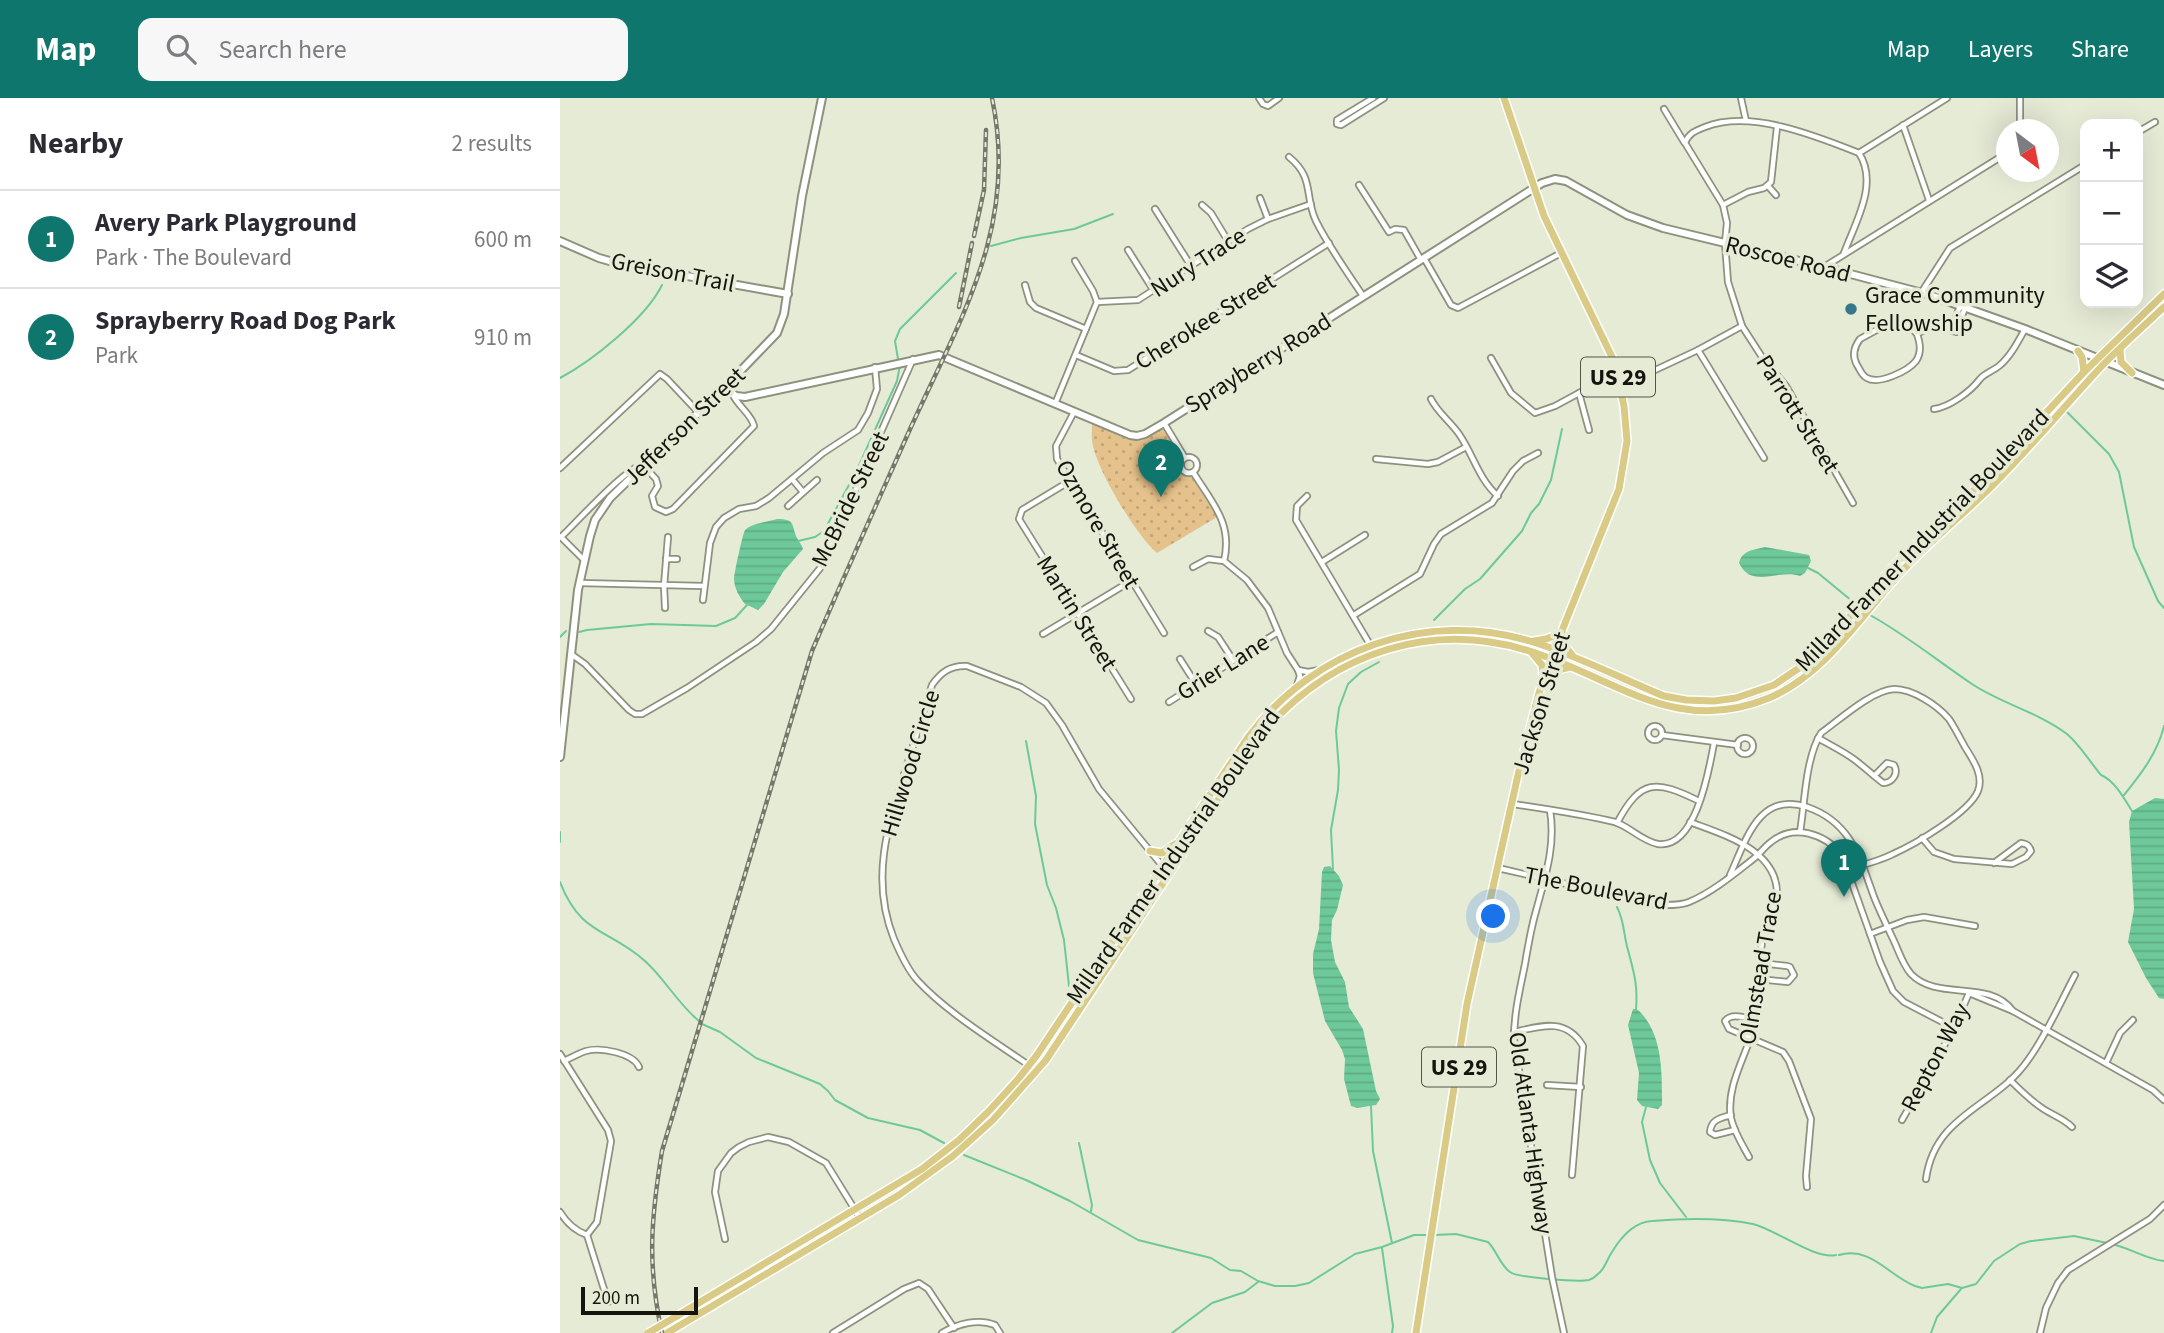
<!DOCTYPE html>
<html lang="en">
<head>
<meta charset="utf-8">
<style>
	:root { --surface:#fff; --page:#f7f7f7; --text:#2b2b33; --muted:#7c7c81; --line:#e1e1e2; --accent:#0f766e }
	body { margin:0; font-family:"Source Sans 3",sans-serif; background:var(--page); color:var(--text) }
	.controls { position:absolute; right:21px; top:21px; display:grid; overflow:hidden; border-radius:14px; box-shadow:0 7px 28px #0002 }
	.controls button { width:63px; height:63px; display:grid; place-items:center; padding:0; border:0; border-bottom:2px solid var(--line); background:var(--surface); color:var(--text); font:35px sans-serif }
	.compass { position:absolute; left:1436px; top:21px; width:63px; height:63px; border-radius:50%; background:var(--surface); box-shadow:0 7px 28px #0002; rotate:148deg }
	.scale { position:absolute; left:21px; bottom:18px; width:117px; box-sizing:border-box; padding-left:7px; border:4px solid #14150e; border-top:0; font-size:19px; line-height:24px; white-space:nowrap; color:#14150e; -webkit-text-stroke:5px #e6ebd6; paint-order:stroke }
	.you { position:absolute; left:934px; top:819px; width:24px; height:24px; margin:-18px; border:5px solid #fff; border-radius:50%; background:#1a73e8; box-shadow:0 0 0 10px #1a73e833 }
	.badge { display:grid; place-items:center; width:46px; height:46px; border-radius:50%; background:var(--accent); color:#fff; font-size:23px; font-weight:700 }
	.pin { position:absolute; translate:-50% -58px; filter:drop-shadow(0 2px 4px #0008) }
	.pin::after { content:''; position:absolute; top:37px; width:24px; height:21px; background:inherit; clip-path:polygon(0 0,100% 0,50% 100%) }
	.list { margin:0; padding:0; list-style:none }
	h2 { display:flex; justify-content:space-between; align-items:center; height:91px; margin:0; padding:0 28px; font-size:30px }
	h2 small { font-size:23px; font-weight:400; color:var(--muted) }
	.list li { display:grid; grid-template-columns:46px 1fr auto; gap:21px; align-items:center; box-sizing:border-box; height:98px; padding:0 28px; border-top:2px solid var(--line) }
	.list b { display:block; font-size:26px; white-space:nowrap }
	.list p { margin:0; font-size:23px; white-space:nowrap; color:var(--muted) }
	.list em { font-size:23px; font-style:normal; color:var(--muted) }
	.icon { flex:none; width:38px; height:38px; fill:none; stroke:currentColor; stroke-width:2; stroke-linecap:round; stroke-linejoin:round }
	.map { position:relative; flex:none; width:1604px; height:1235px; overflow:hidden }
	header { display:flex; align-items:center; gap:42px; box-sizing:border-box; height:98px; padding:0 35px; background:var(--accent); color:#fff }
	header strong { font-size:33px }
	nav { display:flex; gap:38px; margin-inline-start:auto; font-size:24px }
	.search { width:490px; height:63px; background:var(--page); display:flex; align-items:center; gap:18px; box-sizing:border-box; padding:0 24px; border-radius:14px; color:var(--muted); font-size:26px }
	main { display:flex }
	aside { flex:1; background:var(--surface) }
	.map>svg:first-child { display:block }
	.park { fill:url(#park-dots) }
	.water { fill:url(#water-rules) }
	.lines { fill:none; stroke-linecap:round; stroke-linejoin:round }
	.stream { stroke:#6ec99a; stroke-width:2 }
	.street-casing { stroke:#8d927f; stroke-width:8 }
	.secondary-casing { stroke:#8d927f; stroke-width:10 }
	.primary-casing { stroke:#fff; stroke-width:10 }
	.street { stroke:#fff; stroke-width:4.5 }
	.secondary { stroke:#fff; stroke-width:6 }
	.primary { stroke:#d9cb86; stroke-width:7 }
	.rail-casing { stroke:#747769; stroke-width:4.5 }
	.rail { stroke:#e6ebd6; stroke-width:2; stroke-dasharray:5; stroke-linecap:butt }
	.primary-bridge-casing { stroke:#fff; stroke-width:10; stroke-linecap:butt }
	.primary-bridge { stroke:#d9cb86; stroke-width:7 }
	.poi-dot { fill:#37778b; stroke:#e6ebd6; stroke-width:2.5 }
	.labels { text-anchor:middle; stroke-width:7; stroke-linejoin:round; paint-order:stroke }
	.shield { fill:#e6ebd6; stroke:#53554a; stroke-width:2 }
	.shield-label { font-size:23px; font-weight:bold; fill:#14150e }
	.street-label { font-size:24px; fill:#14150e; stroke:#e6ebd6 }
	.poi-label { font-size:24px; fill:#14150e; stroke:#e6ebd6; text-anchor:start }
</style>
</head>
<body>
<header>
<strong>Map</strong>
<div class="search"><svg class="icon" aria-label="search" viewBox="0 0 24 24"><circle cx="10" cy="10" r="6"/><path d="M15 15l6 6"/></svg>Search here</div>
<nav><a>Map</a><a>Layers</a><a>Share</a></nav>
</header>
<main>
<aside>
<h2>Nearby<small>2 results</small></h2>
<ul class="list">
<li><span class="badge">1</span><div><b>Avery Park Playground</b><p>Park · The Boulevard</p></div><em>600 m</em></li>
<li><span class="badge">2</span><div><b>Sprayberry Road Dog Park</b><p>Park</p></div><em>910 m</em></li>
</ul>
</aside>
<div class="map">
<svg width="1604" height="1235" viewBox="0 0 1604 1235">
	<defs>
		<pattern id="park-dots" width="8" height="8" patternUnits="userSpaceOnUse" patternTransform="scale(1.75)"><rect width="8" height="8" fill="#e5c18b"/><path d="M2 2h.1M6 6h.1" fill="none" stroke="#c4a577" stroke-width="1.8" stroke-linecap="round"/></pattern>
		<pattern id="water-rules" width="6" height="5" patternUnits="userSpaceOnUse" patternTransform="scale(1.75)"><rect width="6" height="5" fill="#6ec99a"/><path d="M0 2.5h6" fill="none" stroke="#5eac84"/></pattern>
	</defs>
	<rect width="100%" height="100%" fill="#e6ebd6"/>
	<path class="park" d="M532 326 579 342 601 330 605 333 621 359 618 370 622 376 632 379 657 419 597 455C576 437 539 375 533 348 531 341 532 333 532 326Z"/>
	<g class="water">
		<path d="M217 421C236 421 231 427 237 440 239 444 242 447 243 451L223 474 204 506 198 512 185 506C180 500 174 490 174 481 174 475 183 435 185 432 193 425 207 424 217 421Z"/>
		<path d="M1205 449 1249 457 1251 463 1245 475 1240 478C1219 470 1192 492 1179 465 1182 452 1194 452 1205 449Z"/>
		<polygon points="1595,700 1604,701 1604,901 1599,900 1586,880 1568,844 1574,811 1569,724 1572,713"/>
		<polygon points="770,768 779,778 783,787 777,812 772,822 771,842 775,864 785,884 789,909 803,931 816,993 820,1001 816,1007 797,1010 791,1008 784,981 785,961 782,952 765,923 753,875 753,856 759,831 762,774 764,769"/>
		<path d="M1073 911 1078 912C1103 935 1102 975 1102 1007L1098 1011 1082 1008 1077 1002 1079 975 1068 927Z"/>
	</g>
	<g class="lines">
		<g class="stream">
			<polyline points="431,148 461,140 514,131 553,116"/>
			<polyline points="338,261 335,243 340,231 396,175"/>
			<path d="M0 280C32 263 86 220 102 187"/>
			<polyline points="1506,313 1549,356 1559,374 1574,449 1598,503 1604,510"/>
			<polyline points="238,443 255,439 264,433 296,374 337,283 340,267"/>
			<polyline points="1248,470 1258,475 1292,503"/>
			<path d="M1310 517C1346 537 1378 563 1412 586 1442 606 1478 614 1507 636 1520 647 1530 664 1541 677 1555 683 1564 700 1572 713"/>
			<polyline points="874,522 905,491 920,481 962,433 971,415 979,406 991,382 1002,331"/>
			<polyline points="19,534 27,532 91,526 156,528 175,520 187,507"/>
			<polyline points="0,539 6,533"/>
			<polyline points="466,643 476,698 475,726 487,787 496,810 504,842 509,888"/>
			<path d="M1564 697C1581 676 1598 654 1604 628"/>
			<polyline points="0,734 0,744"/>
			<polyline points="773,771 771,732 778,692 779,672 776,633 779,610 788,586 801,574 819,564"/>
			<path d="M0 784C21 838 48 830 85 863 105 881 118 906 139 923"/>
			<path d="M1057 809C1065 825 1063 835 1068 852 1074 875 1078 887 1076 912"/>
			<polyline points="142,926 160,934 196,960 260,986 268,993 275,1002 308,1020 360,1032 384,1045"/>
			<polyline points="811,1008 813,1053 832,1145"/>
			<polyline points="1086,1009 1082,1024 1090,1062 1100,1085 1126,1119"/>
			<polyline points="519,1045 532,1107 531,1113"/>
			<polyline points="404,1057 466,1082 510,1103 578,1142 651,1160 670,1172 681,1173 698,1183 715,1188 735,1188 749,1185 795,1156 822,1149 854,1137 868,1137"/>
			<path d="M875 1137 896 1136 928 1144C937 1153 940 1167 950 1174 958 1180 1019 1184 1029 1182 1032 1181 1035 1179 1038 1176 1045 1171 1047 1161 1052 1154 1061 1139 1074 1124 1092 1123 1126 1120 1159 1119 1193 1126 1217 1132 1255 1162 1276 1157"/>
			<path d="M1552 1146C1570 1150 1586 1161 1604 1163"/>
			<polyline points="822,1150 833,1228 832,1235"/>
			<path d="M1279 1157C1311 1148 1329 1178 1355 1188L1362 1190 1388 1186 1402 1190 1416 1186 1434 1163 1460 1146 1471 1143 1514 1138 1547 1145"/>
			<polyline points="612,1235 652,1205 685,1194 698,1184"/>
			<polyline points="1371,1235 1377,1219 1401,1191"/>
		</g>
		<defs>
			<g id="street">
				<polyline points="699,0 703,6 708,8 719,0"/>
				<polyline points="813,0 777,22 777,26 781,27 824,0"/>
				<polyline points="1181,0 1186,23"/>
				<polyline points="1104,11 1124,44"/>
				<polyline points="1343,27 1369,102"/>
				<polyline points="1460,32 1460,0"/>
				<polyline points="1578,34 1595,24"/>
				<polyline points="1299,55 1387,0"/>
				<path d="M729 59C755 80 744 98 756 123 769 149 787 174 803 198"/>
				<polyline points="799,87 829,134 835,131 844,132 861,162"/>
				<polyline points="1208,88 1216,97"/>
				<polyline points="700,100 708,121"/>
				<polyline points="642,107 651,115 668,143"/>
				<polyline points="1163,107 1188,94 1204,90 1211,84 1217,29"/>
				<polyline points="595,111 631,168"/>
				<polyline points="568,152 594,193"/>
				<path d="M1284 155C1295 125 1319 86 1299 55 1256 38 1190 11 1145 29 1135 33 1129 35 1125 45L1163 107 1167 125 1165 145 1168 184 1182 228 1202 259 1226 288 1293 405"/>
				<polyline points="864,160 891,207 898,210 1001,155"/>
				<polyline points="515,163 533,193 537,204"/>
				<polyline points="1264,169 1447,55"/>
				<polyline points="465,187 470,204 476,210 526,231"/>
				<polyline points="1361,195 1390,150 1525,67"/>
				<polyline points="537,204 578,202 688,131 708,121 751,106"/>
				<polyline points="1391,232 1400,208"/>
				<path d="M1357 236C1350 229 1344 220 1333 223L1300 241C1294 249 1292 258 1297 267 1300 271 1301 277 1307 280 1319 287 1348 273 1356 263 1362 254 1360 245 1357 236L1373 227 1396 234 1405 210"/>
				<polyline points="1138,252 1204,360"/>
				<polyline points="516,257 554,273 568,272 769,145"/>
				<polyline points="931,260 951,295 975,315 995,308 1056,275"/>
				<polyline points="1061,288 1138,252 1182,228"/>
				<polyline points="1019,295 1029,332"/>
				<path d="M871 301C878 315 890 323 899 336 913 356 919 382 938 398"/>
				<polyline points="495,306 537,204"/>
				<path d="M1374 311C1390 309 1411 293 1420 281 1425 275 1433 273 1439 268 1450 259 1458 244 1465 231"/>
				<polyline points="514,314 496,348 497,361 604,535"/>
				<polyline points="604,325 625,360"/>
				<circle cx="629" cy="367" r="8"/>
				<polyline points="816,361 868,366 878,364 906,349"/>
				<polyline points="0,370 100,276 107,281 138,314"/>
				<path d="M633 374C652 405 673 425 664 463"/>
				<polyline points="232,381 243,394"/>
				<polyline points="510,383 462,412 459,421 571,601"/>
				<polyline points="747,398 737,408 736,422 815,555"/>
				<polyline points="228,408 257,382"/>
				<path d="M1 439C16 425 68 367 83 367L96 381 98 388 92 398 95 409 106 414 113 411 194 328C192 317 178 308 173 297"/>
				<polyline points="1,439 24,462"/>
				<polyline points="106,461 117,461"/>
				<polyline points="762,464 805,437"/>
				<polyline points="633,469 648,461 664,463 687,482 708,510 727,555 738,572"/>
				<polyline points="20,485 143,488"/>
				<polyline points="143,502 150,445 156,429 164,420 179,411 196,408 209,400 263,355 298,332 308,315 317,291 315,269"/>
				<polyline points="105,510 104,488 108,439"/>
				<polyline points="794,517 860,476 874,446 881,436 932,405 953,373 963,363 978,355"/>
				<polyline points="648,533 658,539 673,562"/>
				<polyline points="483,536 571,483"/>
				<polyline points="11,556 25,566 69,612 75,616 82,616 127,590 196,544 211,531 261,469 268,455 353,261"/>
				<polyline points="620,561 636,586"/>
				<polyline points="737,587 740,578 738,572 748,574 759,572"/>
				<polyline points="609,604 718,534"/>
				<circle cx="1095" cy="635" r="7"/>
				<polyline points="1102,637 1178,647"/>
				<path d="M1258 640C1270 647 1283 653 1295 662 1304 669 1313 677 1323 685 1332 685 1339 676 1334 667L1327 665 1314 678"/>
				<circle cx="1185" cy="648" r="8"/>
				<path d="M953 706C986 711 1022 716 1055 724 1070 729 1082 743 1098 746 1136 751 1149 672 1154 645"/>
				<path d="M990 712C996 748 985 779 976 813 971 830 968 848 965 866 960 891 954 915 954 941L992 1179 1004 1235"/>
				<path d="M1130 724C1164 737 1219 752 1217 798 1216 813 1205 823 1203 837 1198 864 1201 891 1197 917 1191 951 1165 985 1171 1020 1174 1034 1182 1046 1189 1059"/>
				<path d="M1057 725C1081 680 1096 682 1139 703"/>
				<path d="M1240 734C1245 705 1245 661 1261 635 1278 623 1312 592 1334 591 1353 591 1377 607 1389 621 1395 630 1400 640 1405 649 1413 662 1424 677 1418 693 1409 715 1355 746 1333 756 1319 763 1303 767 1288 771"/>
				<path d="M1362 740 1374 754 1394 761 1452 766 1466 759 1471 753C1469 747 1467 746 1461 745L1434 765"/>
				<path d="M938 770 1097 807C1108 807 1119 808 1129 804 1151 795 1173 777 1192 762 1199 757 1204 749 1211 744 1234 725 1265 736 1282 757L1320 864 1333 893 1344 904 1394 930"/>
				<path d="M1170 777C1186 743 1198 693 1247 709 1291 724 1300 760 1314 799 1320 814 1327 828 1334 843 1339 854 1343 867 1351 876 1378 904 1429 880 1453 913"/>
				<polyline points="1310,836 1347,822 1364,819 1415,828"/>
				<polyline points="1199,881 1228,884 1234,877 1230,869 1227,868 1200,865"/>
				<polyline points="1409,895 1453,913 1593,992 1604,1002"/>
				<path d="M1195 922C1185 920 1172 914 1165 923L1169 931 1223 954 1229 963 1251 1021 1246 1078 1247 1089"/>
				<path d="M954 934C981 928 1006 919 1023 948L1012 1077"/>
				<path d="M0 956 48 1032 51 1043 37 1124 27 1137C16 1133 6 1124 0 1114"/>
				<path d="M4 963C11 960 19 955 26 953 41 949 73 955 79 969"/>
				<polyline points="1546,965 1560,935 1573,922"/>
				<path d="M477 973C439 946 388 916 357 882 347 871 340 855 334 841 309 779 329 723 348 664 356 638 364 612 372 587 381 574 391 567 407 568L461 589 486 605 502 627 539 691 609 776"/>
				<path d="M1450 982C1460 992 1470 1002 1482 1010 1492 1017 1503 1020 1512 1029"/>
				<polyline points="987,987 1021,989"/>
				<path d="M1171 1017C1161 1020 1151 1021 1150 1034L1155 1037 1175 1032"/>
				<polyline points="1342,1022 1394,930 1409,895"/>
				<path d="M1366 1081C1375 1015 1436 1009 1468 962 1487 936 1500 905 1515 877"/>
				<polyline points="27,1137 48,1204"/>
				<polyline points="165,1141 155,1094 158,1073 171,1055 179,1049 189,1044 208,1039 229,1044 266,1065 300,1120"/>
				<polyline points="273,1235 344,1191 359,1185 368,1191 394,1230"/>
				<path d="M382 1235C397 1226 418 1220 435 1227L440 1235"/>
				<polyline points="1480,1235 1486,1210 1498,1185 1508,1172 1590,1121 1604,1107"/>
			</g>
			<g id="secondary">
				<polyline points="0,143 39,160 60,166 228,196"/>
				<polyline points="165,289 176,298 185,299 379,257 570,337 577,338 585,336 604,325 982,85 995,81 1006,83 1067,117 1103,130 1264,169 1370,197 1465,231 1604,287"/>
				<polyline points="0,659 18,492 30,438 35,422 50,400 165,289 217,235 224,216 242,98 262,0"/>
			</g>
			<g id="primary">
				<polyline points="1560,251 1561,264 1572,275"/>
				<polyline points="1518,253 1522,259 1524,274"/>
				<polyline points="974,543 986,541 1002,535 1005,548 1012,557"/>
				<polyline points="972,555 982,567 983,578"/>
				<polyline points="985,582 998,572 1010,569"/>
				<polyline points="590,753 602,755 615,746"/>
				<path d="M117 1218 362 1071 399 1042 429 1013 459 980 477 957 689 638C755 551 865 512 970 543 1016 557 1060 580 1104 598L1126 602 1154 603 1176 600 1214 587 1245 566 1259 554 1337 464 1415 391 1524 274 1604 196"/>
				<path d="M107 1235 339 1097 393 1058 433 1022 486 962 701 637C772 553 876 519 981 557 1061 585 1119 637 1209 600 1268 575 1302 515 1345 470 1372 442 1402 417 1430 390 1468 352 1503 310 1539 271 1560 249 1582 230 1604 209"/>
				<polyline points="856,1235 907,906 958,677 979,595 993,555 1059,391 1067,343 1064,308 1053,261 984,118 944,0"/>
			</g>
		</defs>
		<use href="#street" class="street-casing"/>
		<use href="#secondary" class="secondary-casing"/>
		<use href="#primary" class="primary-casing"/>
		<use href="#street" class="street"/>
		<use href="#secondary" class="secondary"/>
		<use href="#primary" class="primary"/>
		<defs>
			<g id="rail">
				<polyline points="414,138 424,92 426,32"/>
				<polyline points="399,209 412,145"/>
				<path d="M102 1235C87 1167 91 1121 102 1053L252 553C284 478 318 403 351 329 401 219 459 127 432 0"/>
			</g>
		</defs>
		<use href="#rail" class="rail-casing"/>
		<use href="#rail" class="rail"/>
		<defs>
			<polyline id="primary-bridge" points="88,1235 117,1218"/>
		</defs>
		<use href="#primary-bridge" class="primary-bridge-casing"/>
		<use href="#primary-bridge" class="primary-bridge"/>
	</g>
	<circle class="poi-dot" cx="1291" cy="211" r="7"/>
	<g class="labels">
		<g class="shield">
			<rect x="1021" y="259.5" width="74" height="39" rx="5"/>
			<rect x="862" y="949.5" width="74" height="39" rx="5"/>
		</g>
		<g class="shield-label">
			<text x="1058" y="287">US 29</text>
			<text x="899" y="977">US 29</text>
		</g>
		<g class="street-label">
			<text transform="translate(1228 161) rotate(14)" y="8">Roscoe Road</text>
			<text transform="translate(638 164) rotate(-33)" y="8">Nury Trace</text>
			<text transform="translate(113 174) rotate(11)" y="8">Greison Trail</text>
			<text transform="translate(645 223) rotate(-32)" y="8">Cherokee Street</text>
			<text transform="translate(698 265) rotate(-32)" y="8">Sprayberry Road</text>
			<text transform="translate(1238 316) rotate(58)" y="8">Parrott Street</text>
			<text transform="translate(124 328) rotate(-44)" y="8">Jefferson Street</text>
			<text transform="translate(290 401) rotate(-64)" y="8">McBride Street</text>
			<text transform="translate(538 426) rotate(60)" y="8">Ozmore Street</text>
			<text transform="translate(1362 442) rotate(-46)" y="8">Millard Farmer Industrial Boulevard</text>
			<text transform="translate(517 515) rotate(58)" y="8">Martin Street</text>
			<text transform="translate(663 569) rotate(-32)" y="8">Grier Lane</text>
			<text transform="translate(981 605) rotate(-73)" y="8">Jackson Street</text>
			<text transform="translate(350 665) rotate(-73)" y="8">Hillwood Circle</text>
			<text transform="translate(613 758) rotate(-55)" y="8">Millard Farmer Industrial Boulevard</text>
			<text transform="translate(1036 790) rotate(11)" y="8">The Boulevard</text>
			<text transform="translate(1200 870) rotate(-80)" y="8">Olmstead Trace</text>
			<text transform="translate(1375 959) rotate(-62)" y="8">Repton Way</text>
			<text transform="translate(971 1035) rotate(82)" y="8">Old Atlanta Highway</text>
		</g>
		<g class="poi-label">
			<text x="1305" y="205">Grace Community<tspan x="1305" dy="28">Fellowship</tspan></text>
		</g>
	</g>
</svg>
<div class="controls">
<button>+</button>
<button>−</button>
<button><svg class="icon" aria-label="layers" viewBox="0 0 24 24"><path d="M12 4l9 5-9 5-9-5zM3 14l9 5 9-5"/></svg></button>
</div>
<svg class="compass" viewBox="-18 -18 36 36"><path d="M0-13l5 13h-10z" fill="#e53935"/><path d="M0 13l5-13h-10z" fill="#7c7c81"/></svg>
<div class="scale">200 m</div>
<div class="you"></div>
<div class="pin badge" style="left:1284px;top:799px">1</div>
<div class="pin badge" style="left:601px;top:399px">2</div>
</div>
</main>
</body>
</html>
